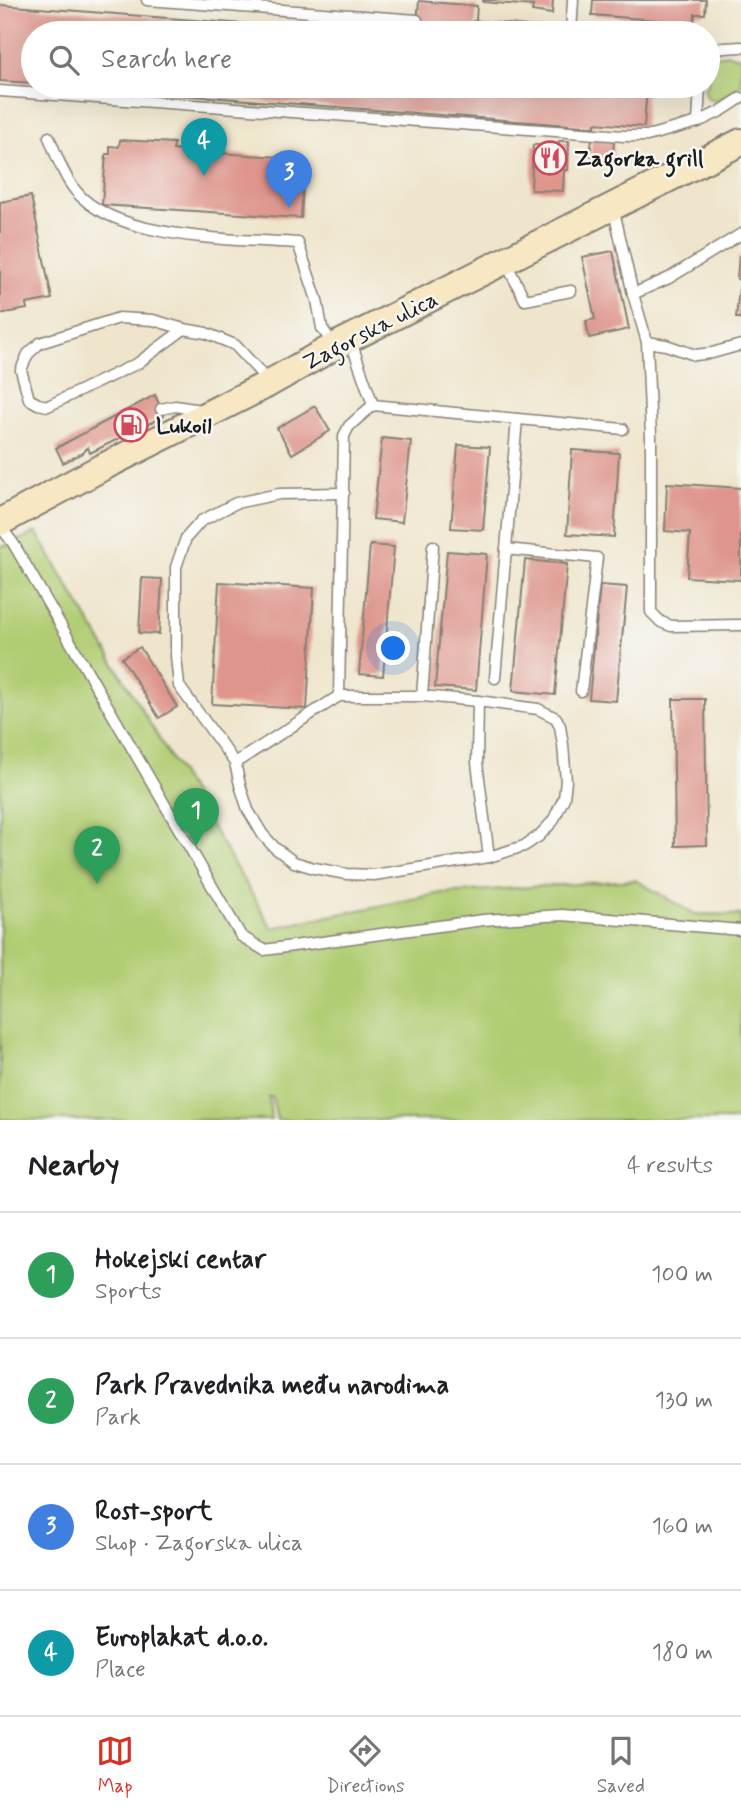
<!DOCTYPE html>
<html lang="en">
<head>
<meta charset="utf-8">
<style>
	:root { --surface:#fff; --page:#f2f2f2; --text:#202124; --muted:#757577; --line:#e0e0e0; --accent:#d93025 }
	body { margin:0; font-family:Mynerve,sans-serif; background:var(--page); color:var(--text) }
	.you { position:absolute; left:394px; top:649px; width:24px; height:24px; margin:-18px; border:5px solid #fff; border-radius:50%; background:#1a73e8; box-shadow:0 0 0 10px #1a73e833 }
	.badge { display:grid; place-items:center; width:46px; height:46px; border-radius:50%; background:var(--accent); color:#fff; font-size:23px; font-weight:700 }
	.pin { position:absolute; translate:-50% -58px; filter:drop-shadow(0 2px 4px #0008) }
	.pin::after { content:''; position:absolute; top:37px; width:24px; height:21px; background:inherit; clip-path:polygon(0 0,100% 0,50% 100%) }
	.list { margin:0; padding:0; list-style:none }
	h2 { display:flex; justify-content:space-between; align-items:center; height:91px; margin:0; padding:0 28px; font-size:30px }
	h2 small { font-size:23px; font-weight:400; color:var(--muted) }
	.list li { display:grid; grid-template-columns:46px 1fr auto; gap:21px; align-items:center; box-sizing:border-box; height:126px; padding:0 28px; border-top:2px solid var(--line) }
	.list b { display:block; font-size:26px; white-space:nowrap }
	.list p { margin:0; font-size:23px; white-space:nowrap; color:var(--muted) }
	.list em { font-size:23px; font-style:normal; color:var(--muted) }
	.icon { flex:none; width:38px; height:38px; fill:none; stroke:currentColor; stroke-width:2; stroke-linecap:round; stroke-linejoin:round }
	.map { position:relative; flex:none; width:741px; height:1120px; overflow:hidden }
	.search { position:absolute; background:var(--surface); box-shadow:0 7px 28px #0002; left:21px; right:21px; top:21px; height:77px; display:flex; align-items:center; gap:18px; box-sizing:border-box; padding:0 24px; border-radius:38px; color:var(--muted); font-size:26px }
	.sheet { height:595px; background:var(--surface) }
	nav { display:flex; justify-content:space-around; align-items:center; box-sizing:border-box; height:98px; border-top:2px solid var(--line); background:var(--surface); font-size:19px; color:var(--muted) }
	nav a { display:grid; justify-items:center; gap:4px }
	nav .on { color:var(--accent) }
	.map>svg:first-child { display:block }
	.green { fill:#b1cd73; stroke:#667448; stroke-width:2 }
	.building { fill:#de958b }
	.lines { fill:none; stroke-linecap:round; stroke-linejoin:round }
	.lane-casing { stroke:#868074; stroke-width:13 }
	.secondary-casing { stroke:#868074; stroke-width:30 }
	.lane { stroke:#fff; stroke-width:10 }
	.secondary { stroke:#f7e8c3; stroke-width:26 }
	.labels { text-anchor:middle; stroke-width:5; stroke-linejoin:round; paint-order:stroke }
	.poi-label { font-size:23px; font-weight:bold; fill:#1c1c1c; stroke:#f6f6f2; text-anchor:start }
	.street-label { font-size:23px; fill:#1c1c1c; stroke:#f6f6f2 }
</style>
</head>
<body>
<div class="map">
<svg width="741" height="1120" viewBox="0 0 741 1120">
	<rect width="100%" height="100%" fill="#f6f6f2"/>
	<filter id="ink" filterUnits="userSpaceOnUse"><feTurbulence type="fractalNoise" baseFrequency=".0143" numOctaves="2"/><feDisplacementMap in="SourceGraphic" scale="14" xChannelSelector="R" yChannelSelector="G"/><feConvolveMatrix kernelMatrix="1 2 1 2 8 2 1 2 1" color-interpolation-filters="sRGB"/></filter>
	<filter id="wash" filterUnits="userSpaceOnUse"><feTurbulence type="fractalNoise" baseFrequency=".00686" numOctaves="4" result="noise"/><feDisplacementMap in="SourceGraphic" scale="28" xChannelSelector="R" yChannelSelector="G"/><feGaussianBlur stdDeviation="1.57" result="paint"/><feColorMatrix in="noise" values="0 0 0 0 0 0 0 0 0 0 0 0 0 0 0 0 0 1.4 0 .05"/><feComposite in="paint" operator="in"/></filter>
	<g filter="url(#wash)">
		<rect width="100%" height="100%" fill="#efe5cc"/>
		<g class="green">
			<path d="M728 54 741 57V85C729 93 706 115 704 86H708V62L715 56Z"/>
			<polygon points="36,532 272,928 442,893 635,880 695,914 741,915 741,1120 277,1120 272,1097 269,1097 271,1120 0,1120 0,547 5,545 7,546"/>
		</g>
		<g id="blocks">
			<g class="building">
				<polygon points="483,0 553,0 552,14 532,11 533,6 483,2"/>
				<polygon points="593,0 706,0 705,14 695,14 694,23 592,15"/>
				<polygon points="419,1 477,6 475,33 416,33"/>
				<polygon points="0,5 336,31 336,33 33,33 33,83 0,81"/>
				<polygon points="92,86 647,86 644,127 595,123 595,127 92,88"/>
				<polygon points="592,138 614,139 613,157 590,156"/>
				<polygon points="120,140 174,143 173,150 294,158 294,166 304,167 301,218 102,205 106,154 110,154 110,146 119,147"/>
				<polygon points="559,141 569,141 568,170 564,170 563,191 531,190 533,145 558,145"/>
				<polygon points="31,196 52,299 26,304 27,309 0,314 0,202"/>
				<polygon points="613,251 629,329 589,338 586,321 595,319 582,257"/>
				<polygon points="739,256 741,256 741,280 737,279"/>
				<polygon points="739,288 741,289 741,318 736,318"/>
				<polygon points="155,395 164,416 90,453 88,447 83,453 63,463 56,448"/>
				<polygon points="315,406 330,431 292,454 277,428"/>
				<polygon points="382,438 411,441 402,522 373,519"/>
				<polygon points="458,445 490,447 483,530 451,528"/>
				<polygon points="572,450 619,453 614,537 567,534"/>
				<polygon points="667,483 741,488 741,580 687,577 690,533 665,531"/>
				<polygon points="370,545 394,547 383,676 359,674"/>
				<polygon points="447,551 487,554 476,690 435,687"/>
				<polygon points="525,560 567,564 555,695 513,691"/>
				<polygon points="142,578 162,579 159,634 139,633"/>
				<polygon points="219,582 314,588 307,709 212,704"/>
				<polygon points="600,585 627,587 616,701 589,699"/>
				<polygon points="140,647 177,707 159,718 122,658"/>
				<polygon points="673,699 705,699 707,845 675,846"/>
			</g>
		</g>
	</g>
	<g filter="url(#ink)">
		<use href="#blocks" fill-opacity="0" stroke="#868074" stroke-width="2"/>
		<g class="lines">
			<defs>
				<g id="lane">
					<polyline points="147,0 417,20"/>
					<polyline points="476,26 540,33"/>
					<polyline points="571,33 573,0"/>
					<polyline points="708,49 741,47"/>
					<polyline points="0,91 624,136 647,136 698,122 721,111 741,98"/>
					<polyline points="698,122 700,86"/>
					<path d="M49 137C56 154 63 175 75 190 115 241 237 239 298 243L317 300 322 328 333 344"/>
					<polyline points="613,207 633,294 647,342 651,436 651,612 661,622 671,626 741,625"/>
					<polyline points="505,261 525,300 571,291"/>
					<polyline points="633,294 669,278 741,234"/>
					<polyline points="184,329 138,363 48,406 38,404 29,399 21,370 28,354 40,343 119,318 153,320 184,329 206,333 235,345 259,371 266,384"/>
					<polyline points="350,339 373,405 623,429"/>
					<polyline points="647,342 666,345 695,355 712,353 741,345"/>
					<polyline points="161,409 175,406 201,410"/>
					<polyline points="0,526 13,543 241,936 264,950 483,920 562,915 741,930"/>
					<polyline points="506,549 597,558 581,691"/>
					<polyline points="495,678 517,419"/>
					<polyline points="339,696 344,436 349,426 373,405"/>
					<polyline points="422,696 433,546"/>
					<polyline points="478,701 477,763 489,857"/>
					<polyline points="235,763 339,696 422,696 478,701 538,709 556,718 560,726 563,745 566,781 564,798 553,821 539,836 524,846 489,857 374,875 347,874 314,868 294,862 275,848 263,835 248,810 240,785 235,763 179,686 176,656 176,567 186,538 201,521 236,503 279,494 344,493"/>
				</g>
				<polyline id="secondary" points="0,522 101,468 266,385 335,346 741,142"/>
			</defs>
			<use href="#lane" class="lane-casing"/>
			<use href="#secondary" class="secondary-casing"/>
			<use href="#lane" class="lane"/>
			<use href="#secondary" class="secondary"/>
		</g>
	</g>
	<defs>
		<symbol id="restaurant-ring" viewBox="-11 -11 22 22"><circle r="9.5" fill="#f6f6f2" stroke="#d1495b" stroke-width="1.5"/><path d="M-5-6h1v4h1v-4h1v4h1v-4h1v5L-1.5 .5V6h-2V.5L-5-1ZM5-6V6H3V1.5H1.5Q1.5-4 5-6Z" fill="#d1495b"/></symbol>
		<symbol id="fuel-ring" viewBox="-11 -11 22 22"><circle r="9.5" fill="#f6f6f2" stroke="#d1495b" stroke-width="1.5"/><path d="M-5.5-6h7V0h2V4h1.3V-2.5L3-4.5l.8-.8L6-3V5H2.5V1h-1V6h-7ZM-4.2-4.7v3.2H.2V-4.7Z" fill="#d1495b"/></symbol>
	</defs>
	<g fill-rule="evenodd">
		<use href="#restaurant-ring" x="531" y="139" width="38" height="38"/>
		<use href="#fuel-ring" x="112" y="406" width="38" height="38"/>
	</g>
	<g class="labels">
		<g class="poi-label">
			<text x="574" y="166">Zagorka grill</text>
			<text x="156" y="433">Lukoil</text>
		</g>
		<g class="street-label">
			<text transform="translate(370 330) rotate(-27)" y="8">Zagorska ulica</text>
		</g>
	</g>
</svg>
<div class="you"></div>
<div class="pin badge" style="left:196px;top:846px;background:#2e9e5b">1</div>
<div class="pin badge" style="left:97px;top:884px;background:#2e9e5b">2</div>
<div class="pin badge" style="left:289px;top:208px;background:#3f7fe0">3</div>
<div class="pin badge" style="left:204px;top:176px;background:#0f9aa8">4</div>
<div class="search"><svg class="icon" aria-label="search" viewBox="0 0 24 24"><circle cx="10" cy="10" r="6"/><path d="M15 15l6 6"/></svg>Search here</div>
</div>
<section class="sheet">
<h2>Nearby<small>4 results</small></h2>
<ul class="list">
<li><span class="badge" style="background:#2e9e5b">1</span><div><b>Hokejski centar</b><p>Sports</p></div><em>100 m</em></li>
<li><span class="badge" style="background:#2e9e5b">2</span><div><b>Park Pravednika među narodima</b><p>Park</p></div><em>130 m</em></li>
<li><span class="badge" style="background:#3f7fe0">3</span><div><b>Rost-sport</b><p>Shop · Zagorska ulica</p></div><em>160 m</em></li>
<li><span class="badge" style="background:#0f9aa8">4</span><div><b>Europlakat d.o.o.</b><p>Place</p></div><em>180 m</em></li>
</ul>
</section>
<nav>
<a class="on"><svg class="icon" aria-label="map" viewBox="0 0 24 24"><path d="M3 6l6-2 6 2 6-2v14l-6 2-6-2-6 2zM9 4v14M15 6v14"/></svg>Map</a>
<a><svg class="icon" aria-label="directions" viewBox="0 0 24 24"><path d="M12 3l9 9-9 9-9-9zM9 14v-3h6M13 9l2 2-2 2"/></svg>Directions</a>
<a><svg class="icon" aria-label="saved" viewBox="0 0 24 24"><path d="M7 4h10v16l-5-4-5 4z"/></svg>Saved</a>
</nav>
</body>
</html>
